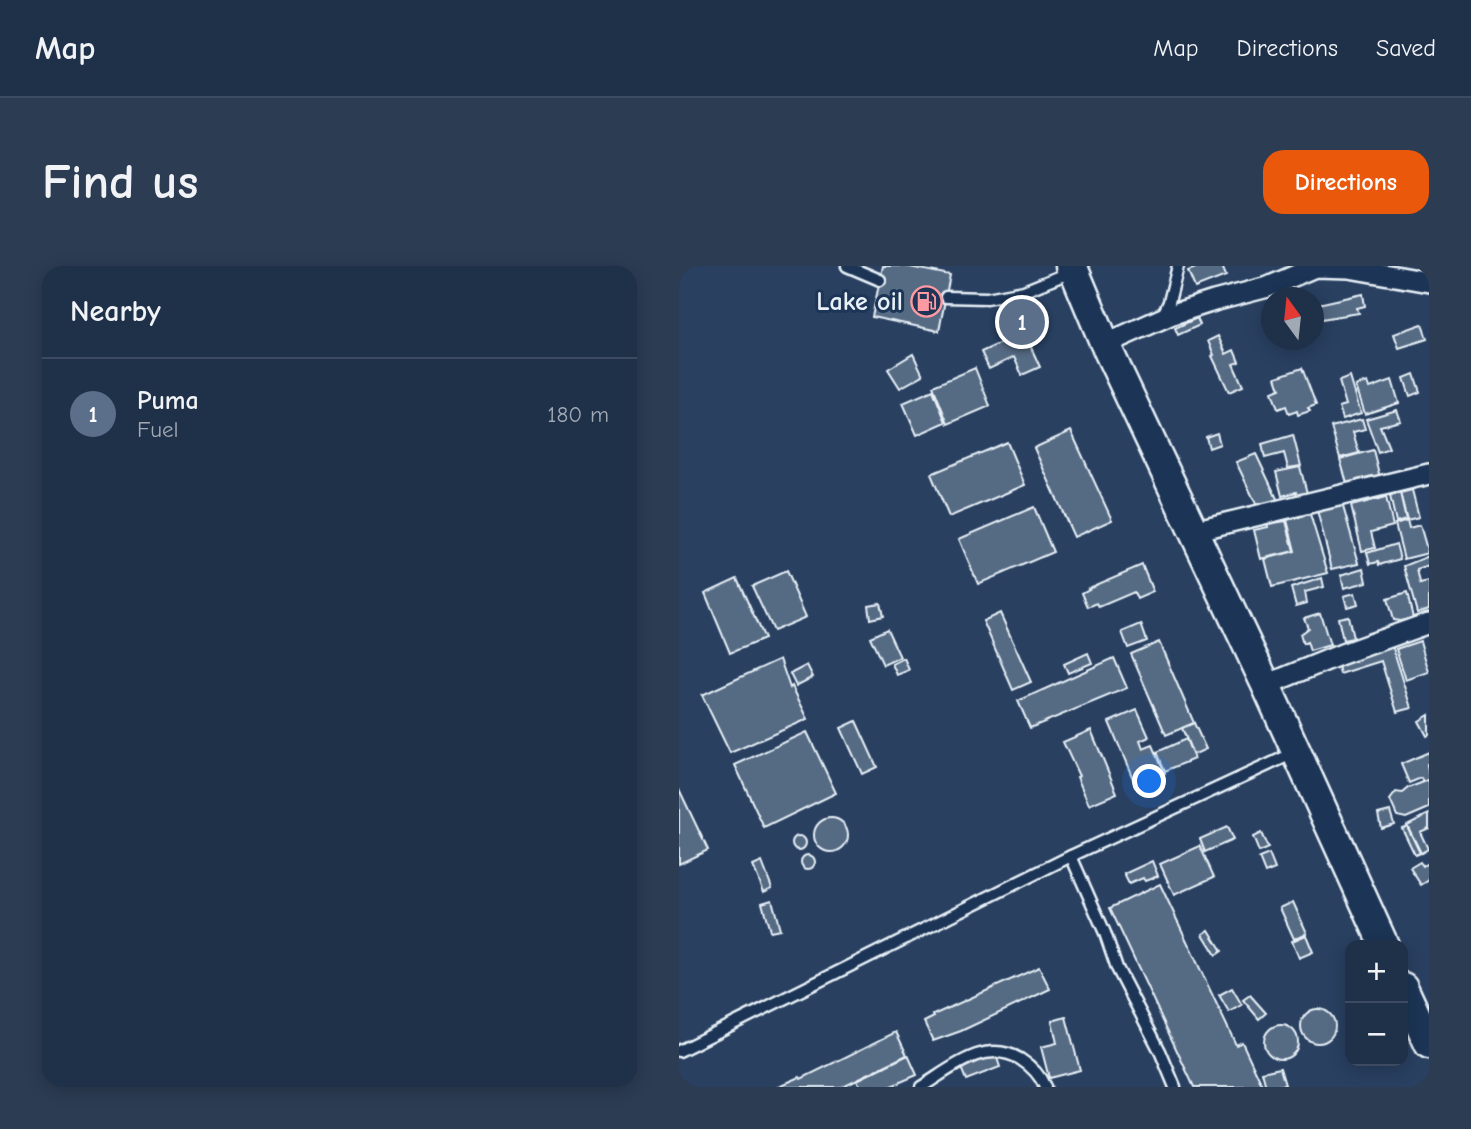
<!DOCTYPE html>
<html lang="en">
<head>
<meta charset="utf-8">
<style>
	:root { --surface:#1f3049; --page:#2c3c53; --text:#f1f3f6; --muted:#a1a9b4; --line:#3c4b61; --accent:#ea580c }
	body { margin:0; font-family:"Comic Neue",sans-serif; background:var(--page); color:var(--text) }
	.controls { position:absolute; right:21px; bottom:21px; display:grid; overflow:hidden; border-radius:14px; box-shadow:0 4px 18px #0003 }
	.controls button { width:63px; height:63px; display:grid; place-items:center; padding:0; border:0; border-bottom:2px solid var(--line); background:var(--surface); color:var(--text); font:35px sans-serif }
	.compass { position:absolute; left:582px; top:21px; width:63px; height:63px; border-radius:50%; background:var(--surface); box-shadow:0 4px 18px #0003; rotate:345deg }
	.you { position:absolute; left:471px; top:516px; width:24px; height:24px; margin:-18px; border:5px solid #fff; border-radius:50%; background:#1a73e8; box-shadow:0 0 0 10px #1a73e833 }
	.badge { display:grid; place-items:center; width:46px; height:46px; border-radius:50%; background:var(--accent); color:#fff; font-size:23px; font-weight:700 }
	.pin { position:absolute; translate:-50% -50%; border:4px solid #fff; box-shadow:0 2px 7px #0006 }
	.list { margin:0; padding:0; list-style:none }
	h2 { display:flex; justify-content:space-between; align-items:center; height:91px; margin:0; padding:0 28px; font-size:30px }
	h2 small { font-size:23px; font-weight:400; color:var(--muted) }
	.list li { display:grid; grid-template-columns:46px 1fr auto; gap:21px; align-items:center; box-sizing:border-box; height:112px; padding:0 28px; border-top:2px solid var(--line) }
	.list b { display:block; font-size:26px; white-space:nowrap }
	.list p { margin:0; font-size:23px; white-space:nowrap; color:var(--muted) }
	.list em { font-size:23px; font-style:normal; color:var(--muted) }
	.map { position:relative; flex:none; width:750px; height:821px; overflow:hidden; border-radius:21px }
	header { display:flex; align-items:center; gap:42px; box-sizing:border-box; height:98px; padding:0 35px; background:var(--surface); border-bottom:2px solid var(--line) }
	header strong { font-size:33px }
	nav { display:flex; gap:38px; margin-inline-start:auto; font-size:24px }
	.intro { display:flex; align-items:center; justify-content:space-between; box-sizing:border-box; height:168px; padding:0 42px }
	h1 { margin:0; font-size:49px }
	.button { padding:18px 32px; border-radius:21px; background:var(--accent); color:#fff; font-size:24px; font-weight:700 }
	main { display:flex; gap:42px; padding:0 42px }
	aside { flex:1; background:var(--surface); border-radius:21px; box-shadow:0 4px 18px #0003 }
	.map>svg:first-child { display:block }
	.building { fill:#556a83; stroke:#e8f1f8; stroke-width:2 }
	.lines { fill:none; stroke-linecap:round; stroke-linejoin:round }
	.service-casing { stroke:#e8f1f8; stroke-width:15 }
	.minor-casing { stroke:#e8f1f8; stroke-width:24 }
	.secondary-casing { stroke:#e8f1f8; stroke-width:33 }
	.service { stroke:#1d3557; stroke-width:10 }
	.minor { stroke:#1d3557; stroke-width:19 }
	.secondary { stroke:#1d3557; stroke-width:28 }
	.labels { text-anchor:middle; stroke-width:6; stroke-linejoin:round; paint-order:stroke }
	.poi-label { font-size:26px; font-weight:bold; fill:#e8f1f8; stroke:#1d3557; text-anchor:end }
</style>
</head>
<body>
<header>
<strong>Map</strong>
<nav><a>Map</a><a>Directions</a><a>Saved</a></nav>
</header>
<div class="intro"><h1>Find us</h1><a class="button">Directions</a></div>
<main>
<aside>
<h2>Nearby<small></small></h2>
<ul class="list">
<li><span class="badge" style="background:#5c6f8a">1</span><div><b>Puma</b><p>Fuel</p></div><em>180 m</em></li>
</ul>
</aside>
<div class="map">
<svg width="750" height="821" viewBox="0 0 750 821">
	<rect width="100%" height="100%" fill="#294061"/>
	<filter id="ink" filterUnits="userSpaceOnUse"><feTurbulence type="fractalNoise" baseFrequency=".0143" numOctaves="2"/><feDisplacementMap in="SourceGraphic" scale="14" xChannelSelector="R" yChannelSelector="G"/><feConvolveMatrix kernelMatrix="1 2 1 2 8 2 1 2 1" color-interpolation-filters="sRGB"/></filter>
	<g filter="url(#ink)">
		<g class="building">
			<polygon points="204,0 226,0 271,9 260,65 193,51"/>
			<polygon points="521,0 543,0 547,10 516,22 509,5"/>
			<polygon points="684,28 686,40 678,42 680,47 642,53 639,38"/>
			<polygon points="518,52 521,59 499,69 496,62"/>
			<polygon points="743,58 748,73 720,82 715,68"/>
			<polygon points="345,66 361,101 343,109 335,91 310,103 302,86"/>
			<polygon points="539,70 547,88 555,84 560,96 554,98 564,120 550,126 533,90 535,89 529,75"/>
			<polygon points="234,88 244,109 221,122 209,103"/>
			<polygon points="296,102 311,140 269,158 254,120"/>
			<polygon points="623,102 637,139 629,142 631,145 619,149 618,145 610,148 607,140 599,143 593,126 601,123 597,111"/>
			<polygon points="735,108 741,126 731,130 725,112"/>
			<polygon points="671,111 682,147 664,153 660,141 667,139 660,115"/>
			<polygon points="713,114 720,137 686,148 677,120 689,116 691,122"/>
			<polygon points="254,124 267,156 238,169 224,137"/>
			<polygon points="718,144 722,155 701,160 710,182 699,186 687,153"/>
			<polygon points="683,153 686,163 674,166 680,187 661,192 652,161"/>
			<polygon points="392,165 433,254 395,271 355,182"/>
			<polygon points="538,167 541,178 530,182 527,171"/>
			<polygon points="614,169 622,200 609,202 605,187 586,192 583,178"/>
			<polygon points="328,176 346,219 270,251 252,208"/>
			<polygon points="694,184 701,212 694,214 693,210 678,214 679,219 669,221 661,193"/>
			<polygon points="577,188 600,237 580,244 557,196"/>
			<polygon points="621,201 628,227 618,230 617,226 603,230 597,206"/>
			<polygon points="733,224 740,251 728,254 721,227"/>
			<polygon points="721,227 727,253 717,256 711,230"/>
			<polygon points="707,231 714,260 692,266 696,282 683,285 672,240"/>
			<polygon points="663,237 680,297 653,303 638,244"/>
			<polygon points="355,241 374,286 299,318 280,273"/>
			<polygon points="631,248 649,307 593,321 586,293 616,285 608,254"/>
			<polygon points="728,254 730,262 741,259 749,287 725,293 716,258"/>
			<polygon points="607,255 615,285 582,293 575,264 589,261 588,258"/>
			<polygon points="717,278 721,293 700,299 699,296 691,298 688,287"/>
			<polygon points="750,290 750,300 738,304 741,318 750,316 750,343 738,347 725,300"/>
			<polygon points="463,299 474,326 458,333 455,326 420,341 418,337 409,341 403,327 410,323 409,322"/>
			<polygon points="685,302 688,316 665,322 662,309"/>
			<polygon points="107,305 127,351 94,365 73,320"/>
			<polygon points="58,312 85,373 51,387 26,327"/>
			<polygon points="643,312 645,321 626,326 628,337 617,340 612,322"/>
			<polygon points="676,327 679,338 668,341 665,330"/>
			<polygon points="728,327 734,352 721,355 714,354 708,333"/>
			<polygon points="201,337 204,350 191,353 189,339"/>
			<polygon points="321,347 352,416 334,424 304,355"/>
			<polygon points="641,347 651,379 631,385 628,376 624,378 621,368 629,362 625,352"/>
			<polygon points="669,350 674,372 664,374 659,352"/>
			<polygon points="462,358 468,375 449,382 443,366"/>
			<polygon points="208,363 221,391 204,399 191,371"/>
			<polygon points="711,373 733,442 718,446 702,395 661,408 657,392"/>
			<polygon points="741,375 750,406 727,414 717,383"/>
			<polygon points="480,376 515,457 487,469 452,388"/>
			<polygon points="409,387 413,397 389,407 385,398"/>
			<polygon points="225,392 230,404 218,409 213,398"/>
			<polygon points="435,392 448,422 351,462 339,435"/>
			<polygon points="101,393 111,422 113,420 129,453 51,487 23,429"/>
			<polygon points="128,399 134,411 117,420 111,408"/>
			<polygon points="458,444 470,471 461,475 464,483 474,479 486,507 457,520 430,456"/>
			<polygon points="750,449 750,469 748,470 740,455"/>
			<polygon points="177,455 198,501 183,508 162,462"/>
			<polygon points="515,457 527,483 514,489 503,462"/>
			<polygon points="412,464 438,527 410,539 398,511 400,510 384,476"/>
			<polygon points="128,466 157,527 85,562 56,499"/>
			<polygon points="507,473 515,493 486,505 478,486"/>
			<polygon points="750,486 750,497 748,498 750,513 744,516 742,512 730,517 722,498"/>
			<polygon points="750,514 750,542 727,552 718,550 711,534 717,526 723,527 729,522"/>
			<polygon points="0,523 29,584 0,598"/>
			<polygon points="711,545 715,558 702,562 699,548"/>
			<polygon points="750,548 750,562 741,566 749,583 742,587 728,559"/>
			<circle cx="152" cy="569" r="17"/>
			<polygon points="728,560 741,587 736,589 723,562"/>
			<polygon points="548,561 554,574 526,586 521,573"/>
			<polygon points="582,567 589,582 580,586 574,571"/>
			<circle cx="120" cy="577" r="7"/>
			<polygon points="521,580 535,611 495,629 481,598"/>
			<polygon points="590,588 596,603 586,607 580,592"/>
			<circle cx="129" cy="596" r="7"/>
			<polygon points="473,595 479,610 466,615 464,612 450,618 445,608"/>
			<polygon points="83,596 93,622 85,626 74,600"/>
			<polygon points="741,596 744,600 750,596 750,614 742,619 731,602"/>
			<polygon points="481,618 557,779 563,776 584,821 515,821 431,642"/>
			<polygon points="93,634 101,663 91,665 83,637"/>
			<polygon points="614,636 628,667 615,673 601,642"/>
			<polygon points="530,664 543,685 537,689 524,668"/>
			<polygon points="627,669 634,686 620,692 613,675"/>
			<polygon points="360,701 371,723 282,765 254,775 245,756 255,751 254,749"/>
			<polygon points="553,722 563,739 550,746 540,729"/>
			<polygon points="571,729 587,747 580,753 564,734"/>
			<circle cx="639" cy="760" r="17"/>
			<polygon points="387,751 401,804 370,812 362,781 378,777 373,755"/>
			<circle cx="602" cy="776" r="17"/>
			<polygon points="217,766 228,789 162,821 98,821 121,811 122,813"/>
			<polygon points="316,786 321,801 287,814 281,799"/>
			<polygon points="229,789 238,809 210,821 182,821 178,814"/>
			<polygon points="601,802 606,819 587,821 583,806"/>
		</g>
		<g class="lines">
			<defs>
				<g id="service">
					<polyline points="168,0 201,14"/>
					<polyline points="267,31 308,32 345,25 392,6"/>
					<polyline points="484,49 490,36 499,0"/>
					<polyline points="392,590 426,667 438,702 481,785 496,821"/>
					<polyline points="0,785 392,590 617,486"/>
					<path d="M242 821C272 803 305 772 341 793 352 800 361 809 366 821"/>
				</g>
				<g id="minor">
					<polyline points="426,78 491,49 535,35 589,21 636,1 670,2 750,16"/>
					<polyline points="514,265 750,208"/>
					<polyline points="587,419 663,388 750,357"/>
				</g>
				<g id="secondary">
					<polyline points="391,0 395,4 426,78 587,419 705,679"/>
					<polyline points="724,721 750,778"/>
				</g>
			</defs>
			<use href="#service" class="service-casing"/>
			<use href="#minor" class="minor-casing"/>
			<use href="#secondary" class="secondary-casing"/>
			<use href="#service" class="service"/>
			<use href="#minor" class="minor"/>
			<use href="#secondary" class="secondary"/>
		</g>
	</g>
	<defs>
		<symbol id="fuel-ring" viewBox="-11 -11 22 22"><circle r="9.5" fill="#1d3557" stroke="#ff9aa2" stroke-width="1.5"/><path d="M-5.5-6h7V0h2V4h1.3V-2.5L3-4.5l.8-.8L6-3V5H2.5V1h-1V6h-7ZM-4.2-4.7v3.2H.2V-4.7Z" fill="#ff9aa2"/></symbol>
	</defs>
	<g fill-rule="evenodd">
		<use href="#fuel-ring" x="230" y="18" width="35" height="35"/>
	</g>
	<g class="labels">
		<g class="poi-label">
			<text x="224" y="44">Lake oil</text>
		</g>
	</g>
</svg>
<div class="controls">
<button>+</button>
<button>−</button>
</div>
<svg class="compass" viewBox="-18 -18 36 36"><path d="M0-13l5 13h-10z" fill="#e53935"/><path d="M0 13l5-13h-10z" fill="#a1a9b4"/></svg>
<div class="you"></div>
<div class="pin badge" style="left:343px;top:56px;background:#5c6f8a">1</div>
</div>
</main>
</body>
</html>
